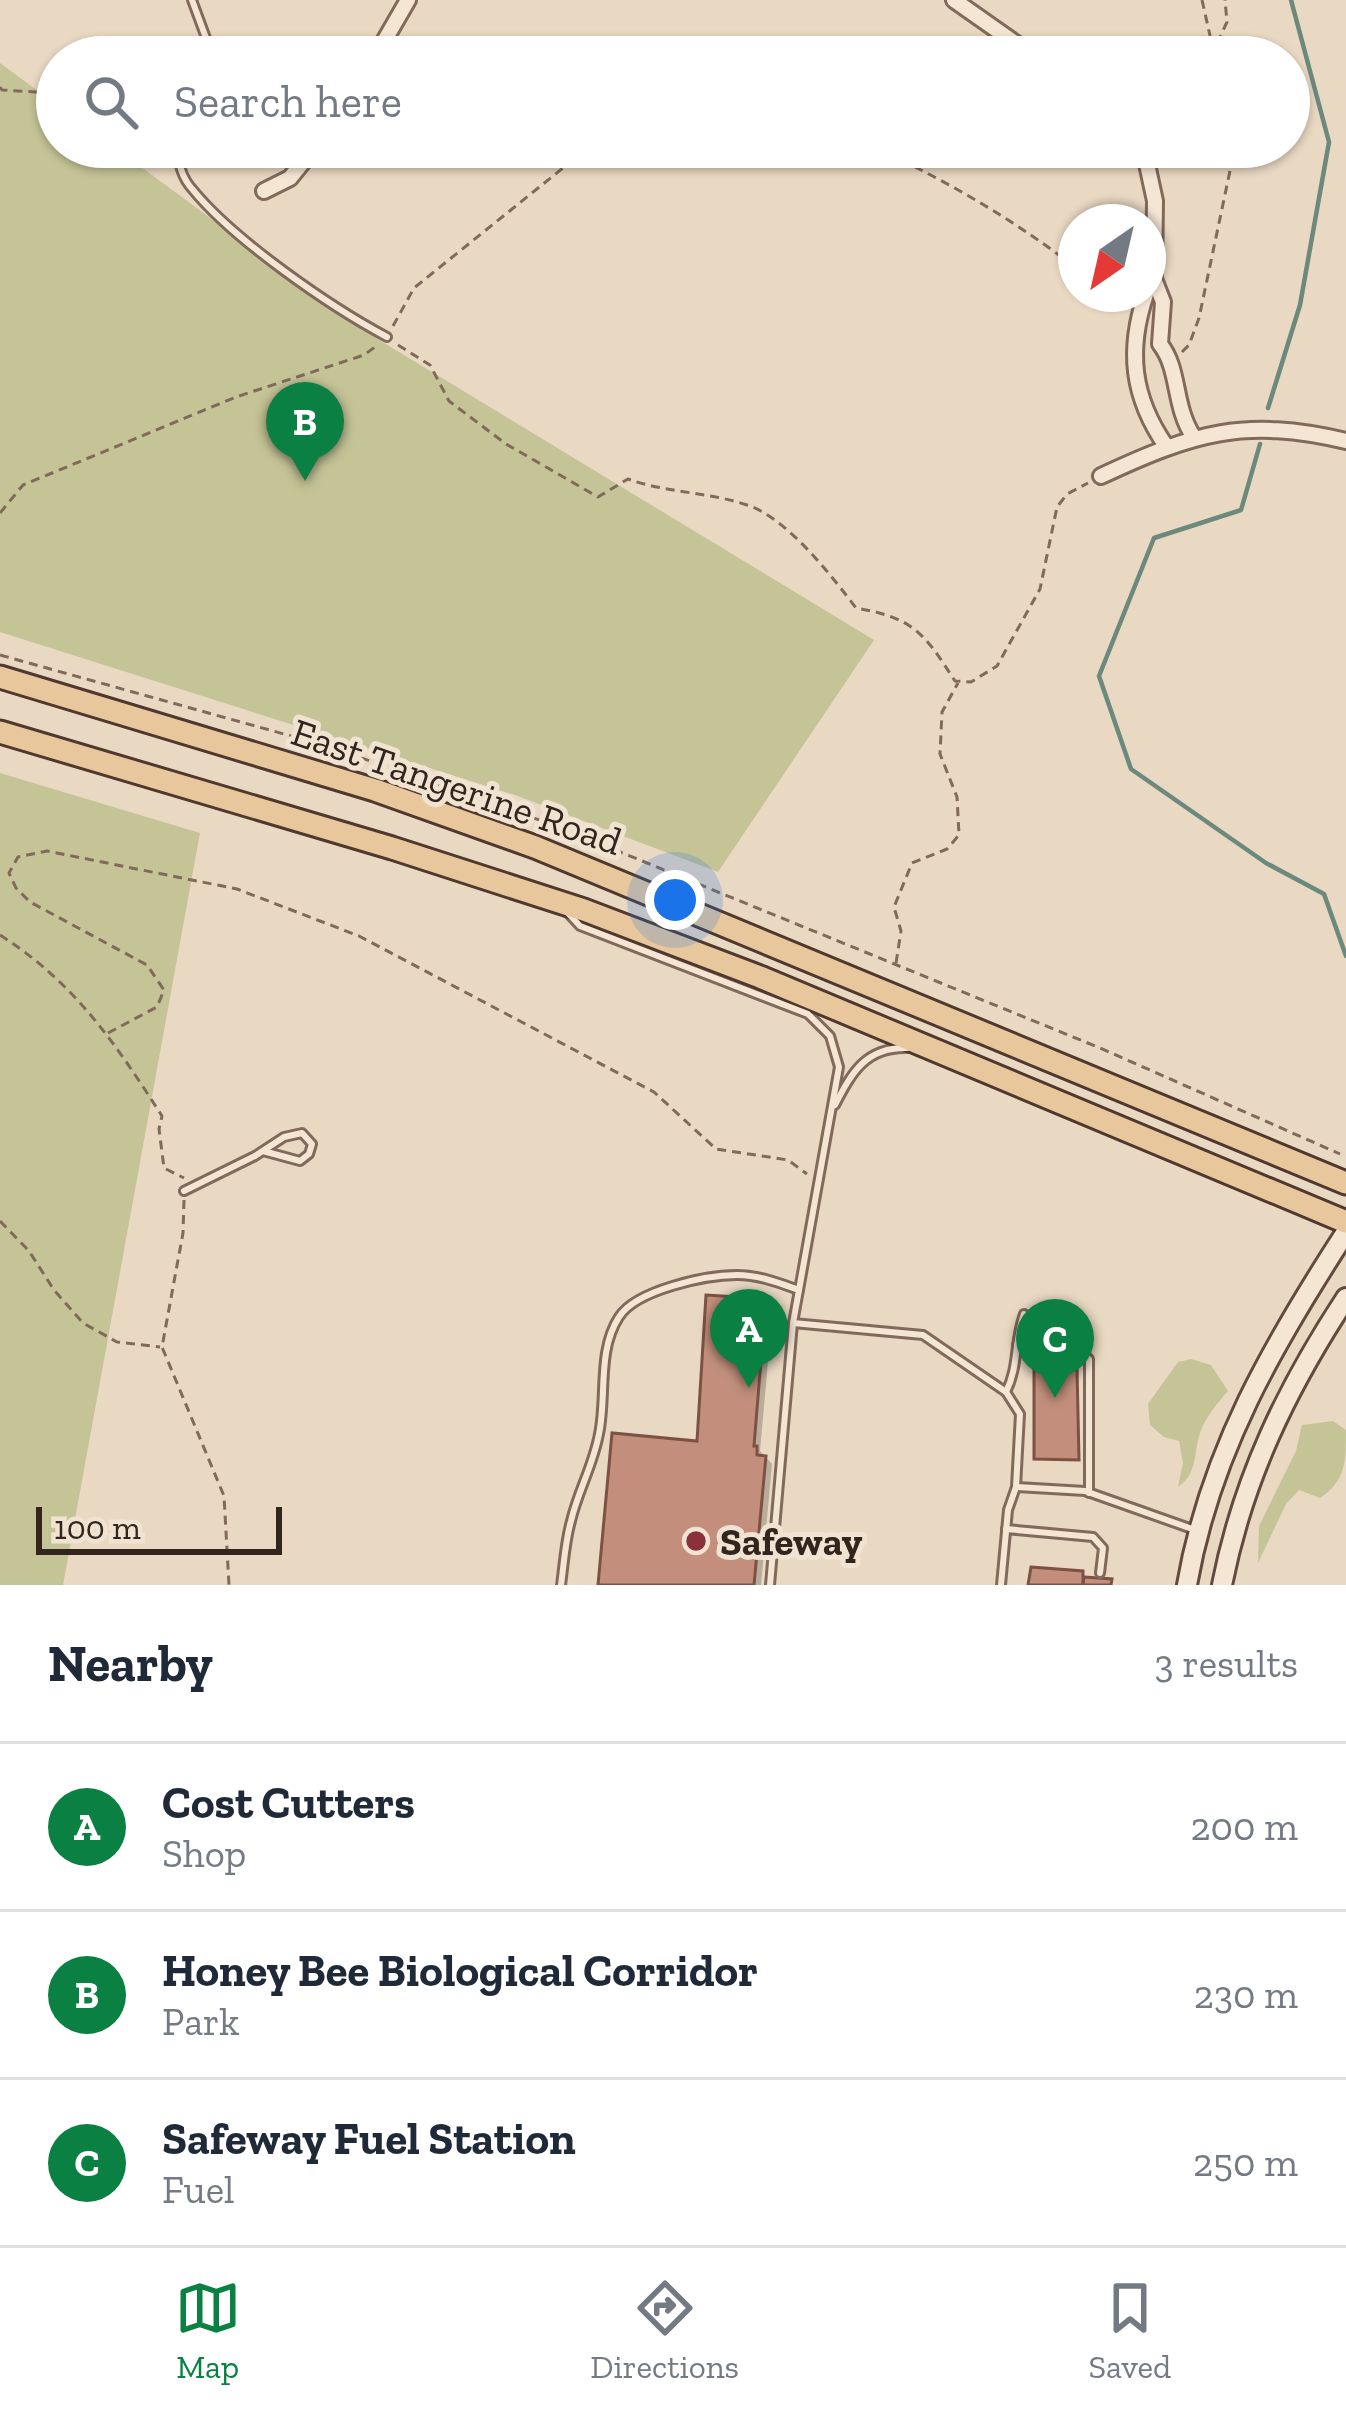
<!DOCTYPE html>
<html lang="en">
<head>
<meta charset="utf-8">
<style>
	:root { --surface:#fff; --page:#f2f2f3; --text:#1f2937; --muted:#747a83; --line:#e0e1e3; --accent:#0b8043 }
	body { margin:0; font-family:"Zilla Slab",serif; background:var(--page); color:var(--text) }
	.compass { position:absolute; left:1058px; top:204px; width:108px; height:108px; border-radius:50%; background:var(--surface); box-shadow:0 3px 9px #0004; rotate:214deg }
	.scale { position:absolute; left:36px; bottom:30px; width:246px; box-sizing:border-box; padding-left:12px; border:6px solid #32251e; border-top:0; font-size:33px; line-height:42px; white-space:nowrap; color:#32251e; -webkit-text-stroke:9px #f1e3d1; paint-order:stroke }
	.you { position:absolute; left:675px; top:900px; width:42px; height:42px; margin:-30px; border:9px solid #fff; border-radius:50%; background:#1a73e8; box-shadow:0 0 0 18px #1a73e833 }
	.badge { display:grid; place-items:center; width:78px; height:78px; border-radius:50%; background:var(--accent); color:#fff; font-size:39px; font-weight:700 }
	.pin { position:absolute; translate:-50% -99px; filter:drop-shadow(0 3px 6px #0008) }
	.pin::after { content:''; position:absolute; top:63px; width:42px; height:36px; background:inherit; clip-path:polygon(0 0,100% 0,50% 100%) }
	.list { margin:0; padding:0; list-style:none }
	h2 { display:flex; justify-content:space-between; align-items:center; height:156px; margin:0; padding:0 48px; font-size:51px }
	h2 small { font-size:39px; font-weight:400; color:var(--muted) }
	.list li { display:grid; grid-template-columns:78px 1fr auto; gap:36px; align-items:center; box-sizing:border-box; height:168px; padding:0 48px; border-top:3px solid var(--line) }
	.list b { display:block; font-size:45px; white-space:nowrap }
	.list p { margin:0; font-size:39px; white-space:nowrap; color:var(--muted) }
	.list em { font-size:39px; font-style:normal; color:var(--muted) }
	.icon { flex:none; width:66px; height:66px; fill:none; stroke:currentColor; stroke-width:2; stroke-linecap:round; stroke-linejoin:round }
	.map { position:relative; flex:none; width:1346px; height:1585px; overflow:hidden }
	.search { position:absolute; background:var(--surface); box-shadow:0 3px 9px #0004; left:36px; right:36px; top:36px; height:132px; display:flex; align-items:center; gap:30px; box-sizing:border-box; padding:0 42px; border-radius:66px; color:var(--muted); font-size:45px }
	.sheet { height:660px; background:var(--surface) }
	nav { display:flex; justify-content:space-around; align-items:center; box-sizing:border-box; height:168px; border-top:3px solid var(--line); background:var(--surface); font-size:33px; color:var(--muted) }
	nav a { display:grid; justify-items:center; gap:6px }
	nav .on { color:var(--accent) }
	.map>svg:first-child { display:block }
	.green { fill:#c5c497 }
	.shadow { fill:#0003 }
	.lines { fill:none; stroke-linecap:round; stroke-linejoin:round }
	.stream { stroke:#6c897e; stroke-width:4.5 }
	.building { fill:#c38f7c; stroke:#7d5244; stroke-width:3 }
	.service-casing { stroke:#816a5b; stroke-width:12 }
	.minor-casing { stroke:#816a5b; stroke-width:20 }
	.secondary-casing { stroke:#624b3e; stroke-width:24 }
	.primary-casing { stroke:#4f392f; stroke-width:27 }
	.path { stroke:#816a5b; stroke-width:3; stroke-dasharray:9 6; stroke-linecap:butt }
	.service { stroke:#f5e6d4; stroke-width:6 }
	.minor { stroke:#f5e6d4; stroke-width:14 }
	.secondary { stroke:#f5e6d4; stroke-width:18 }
	.primary { stroke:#e9c79d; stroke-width:21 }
	.poi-dot { fill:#8a313e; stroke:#f1e3d1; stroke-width:4.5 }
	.labels { text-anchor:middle; stroke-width:10; stroke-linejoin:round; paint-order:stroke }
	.street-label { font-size:39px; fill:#32251e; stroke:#f1e3d1 }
	.poi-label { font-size:39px; font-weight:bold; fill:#32251e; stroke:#f1e3d1; text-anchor:start }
</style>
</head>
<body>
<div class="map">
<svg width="1346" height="1585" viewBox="0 0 1346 1585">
	<rect width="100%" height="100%" fill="#e9d8c2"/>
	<g class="green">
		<polygon points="0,63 57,105 57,147 114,147 361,329 874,640 718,872 515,795 0,632"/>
		<polygon points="0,773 200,833 63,1585 0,1585"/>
		<path d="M1191 1359 1211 1365 1228 1391C1217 1404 1206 1416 1200 1433 1193 1455 1198 1473 1178 1487L1183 1463 1179 1441 1164 1437 1150 1425 1148 1404 1178 1362Z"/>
		<path d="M1333 1421 1346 1430C1346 1461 1346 1481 1320 1498L1299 1490 1286 1504 1258 1563 1259 1526 1296 1451 1302 1425Z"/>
	</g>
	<polygon class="shadow" points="766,1302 773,1307 760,1451 772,1464 761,1585 601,1585 700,1444"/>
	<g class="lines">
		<g class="stream">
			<polyline points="1268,408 1300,305 1329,142 1291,0"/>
			<polyline points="1260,444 1241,510 1154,538 1099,676 1131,769 1266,863 1324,894 1346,956"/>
		</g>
	</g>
	<g class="building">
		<polygon points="706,1295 766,1299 754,1446 757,1446 757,1455 766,1456 754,1585 598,1585 612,1433 697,1441"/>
		<polygon points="1034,1368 1077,1369 1079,1460 1034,1459"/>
		<polygon points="1031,1567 1083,1571 1083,1585 1028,1585"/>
		<polygon points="1084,1577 1112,1579 1111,1585 1083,1585"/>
	</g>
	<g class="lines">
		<defs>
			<g id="service">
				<polyline points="192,0 206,38 202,57"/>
				<path d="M177 147C179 164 181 177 193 190 234 240 329 306 387 337"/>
				<polyline points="567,912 580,926 808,1014 830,1036 839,1067 799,1290"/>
				<path d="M835 1105C852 1072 866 1047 907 1048"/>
				<polyline points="184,1191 255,1156 284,1137 302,1133 312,1144 309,1154 300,1161 263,1151"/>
				<polyline points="1017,1345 1080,1352 1089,1359 1089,1493"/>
				<path d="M1006 1392C1019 1366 1014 1341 1024 1314"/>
				<polyline points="1017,1487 1085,1491 1195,1530"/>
				<polyline points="1006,1529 1093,1537 1103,1548 1100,1573"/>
				<path d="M561 1585C564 1564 565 1542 571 1521 578 1491 593 1466 599 1434 607 1396 597 1351 619 1317 636 1290 706 1275 737 1275 759 1275 779 1283 799 1290L793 1323 923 1335 1006 1392 1020 1414 1016 1487 1008 1510 1001 1585"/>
				<polyline points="770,1585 793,1323"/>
			</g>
			<g id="minor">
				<polyline points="954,0 1035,57"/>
				<polyline points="375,57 408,0"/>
				<path d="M1138 147 1147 164 1155 201 1154 279 1163 302 1160 344C1180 369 1173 405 1193 436"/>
				<polyline points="264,191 290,178 315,147"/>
				<path d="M1146 294C1127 350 1132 397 1166 446"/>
				<path d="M1101 476C1193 433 1244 417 1346 441"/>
			</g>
			<g id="secondary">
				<path d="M1187 1585C1210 1452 1274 1343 1346 1232"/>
				<path d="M1222 1585C1243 1478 1287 1388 1346 1298"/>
			</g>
			<g id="primary">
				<polyline points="0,677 375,790 535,847 1346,1183"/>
				<polyline points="0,732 392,848 584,910 760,977 1346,1222"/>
			</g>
		</defs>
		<use href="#service" class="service-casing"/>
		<use href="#minor" class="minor-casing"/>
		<use href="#secondary" class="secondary-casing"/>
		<use href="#primary" class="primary-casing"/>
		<g class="path">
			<polyline points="1202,0 1213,49"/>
			<polyline points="701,57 722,46 744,43 764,57"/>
			<polyline points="1215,57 1213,52 1227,22 1225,0"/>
			<polyline points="0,87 2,90 36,92 57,109"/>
			<polyline points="102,147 136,147"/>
			<path d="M874 147C947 181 1013 219 1076 268"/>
			<polyline points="1159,156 1172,152 1169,147"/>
			<polyline points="1111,294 1125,302"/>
			<polyline points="393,326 414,288 589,147"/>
			<path d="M398 345 430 365 449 401 506 444 598 497 628 479C667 493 709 492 747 505 787 518 831 575 856 608 914 618 924 633 955 681L971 682 997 666 1040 589 1057 507 1067 494 1088 483"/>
			<polyline points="1182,352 1189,345 1199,318 1235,147"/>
			<polyline points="0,513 23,485 236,397 364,355 375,347"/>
			<polyline points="0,655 327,746 554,825 1100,1048 1340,1154"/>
			<path d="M0 935C75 983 115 1043 162 1116L159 1129 164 1168 184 1178"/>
			<polyline points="896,963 901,931 894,907 912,863 947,849 959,835 957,797 940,754 942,712 958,683"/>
			<polyline points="108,1033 157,1007 164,990 147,965 30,902 16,888 9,873 18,857 47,851 237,889 359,936 654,1092 716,1149 788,1160 807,1174"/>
			<polyline points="184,1200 183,1233 162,1347 224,1496 229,1585"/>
			<polyline points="0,1221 29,1251 54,1290 83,1323 117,1342 160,1347"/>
		</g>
		<use href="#service" class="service"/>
		<use href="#minor" class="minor"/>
		<use href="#secondary" class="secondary"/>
		<use href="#primary" class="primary"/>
	</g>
	<circle class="poi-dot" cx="696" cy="1541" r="12"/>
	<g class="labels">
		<g class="street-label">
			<text transform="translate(457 786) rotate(19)" y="14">East Tangerine Road</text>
		</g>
		<g class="poi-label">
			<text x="720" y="1555">Safeway</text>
		</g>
	</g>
</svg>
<svg class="compass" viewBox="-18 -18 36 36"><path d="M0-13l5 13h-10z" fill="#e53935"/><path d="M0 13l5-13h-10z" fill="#747a83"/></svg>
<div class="scale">100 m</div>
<div class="you"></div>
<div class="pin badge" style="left:749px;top:1388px">A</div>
<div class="pin badge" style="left:305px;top:481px">B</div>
<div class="pin badge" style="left:1055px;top:1398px">C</div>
<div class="search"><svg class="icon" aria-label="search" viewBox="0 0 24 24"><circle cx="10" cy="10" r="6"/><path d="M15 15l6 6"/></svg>Search here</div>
</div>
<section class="sheet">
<h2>Nearby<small>3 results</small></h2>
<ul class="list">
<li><span class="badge">A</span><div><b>Cost Cutters</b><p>Shop</p></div><em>200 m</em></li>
<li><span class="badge">B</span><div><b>Honey Bee Biological Corridor</b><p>Park</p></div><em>230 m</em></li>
<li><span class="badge">C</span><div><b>Safeway Fuel Station</b><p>Fuel</p></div><em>250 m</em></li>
</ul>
</section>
<nav>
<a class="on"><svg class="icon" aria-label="map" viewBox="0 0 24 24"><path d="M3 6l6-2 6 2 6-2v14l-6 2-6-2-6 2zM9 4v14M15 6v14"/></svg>Map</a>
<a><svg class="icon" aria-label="directions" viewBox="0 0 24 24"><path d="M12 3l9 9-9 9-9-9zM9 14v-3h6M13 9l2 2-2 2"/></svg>Directions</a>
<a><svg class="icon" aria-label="saved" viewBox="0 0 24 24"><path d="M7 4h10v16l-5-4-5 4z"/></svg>Saved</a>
</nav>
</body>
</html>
